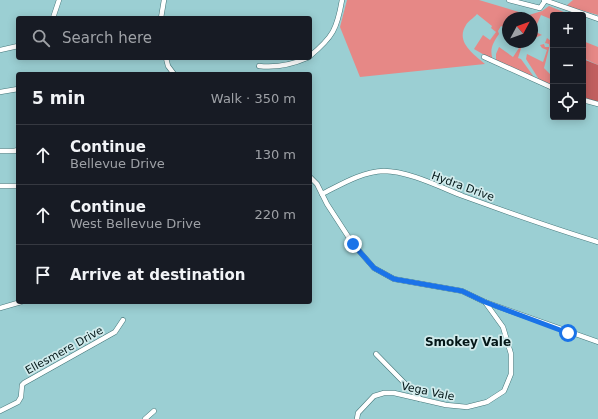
<!DOCTYPE html>
<html lang="en">
<head>
<meta charset="utf-8">
<style>
	:root { --surface:#171b24; --page:#20242c; --text:#f1f3f6; --muted:#9ea1a6; --line:#363941 }
	body { margin:0; font-family:"DejaVu Sans",sans-serif; background:var(--page); color:var(--text) }
	.controls { position:absolute; right:12px; top:12px; display:grid; overflow:hidden; border-radius:4px; box-shadow:0 2px 10px #0003 }
	.controls button { width:36px; height:36px; display:grid; place-items:center; padding:0; border:0; border-bottom:1px solid var(--line); background:var(--surface); color:var(--text); font:20px sans-serif }
	.compass { position:absolute; left:502px; top:12px; width:36px; height:36px; border-radius:50%; background:var(--surface); box-shadow:0 2px 10px #0003; rotate:49deg }
	.stop { position:absolute; width:12px; height:12px; margin:-9px; border:3px solid #1a73e8; border-radius:50%; background:#fff }
	.stop.end { background:#1a73e8; border-color:#fff; box-shadow:0 1px 4px #0008 }
	.list { margin:0; padding:0; list-style:none }
	h2 { display:flex; justify-content:space-between; align-items:center; height:52px; margin:0; padding:0 16px; font-size:17px }
	h2 small { font-size:13px; font-weight:400; color:var(--muted) }
	.list li { display:grid; grid-template-columns:26px 1fr auto; gap:12px; align-items:center; box-sizing:border-box; height:60px; padding:0 16px; border-top:1px solid var(--line) }
	.list b { display:block; font-size:15px; white-space:nowrap }
	.list p { margin:0; font-size:13px; white-space:nowrap; color:var(--muted) }
	.list em { font-size:13px; font-style:normal; color:var(--muted) }
	.icon { flex:none; width:22px; height:22px; fill:none; stroke:currentColor; stroke-width:2; stroke-linecap:round; stroke-linejoin:round }
	.map { position:relative; flex:none; width:598px; height:419px; overflow:hidden }
	.search { position:absolute; background:var(--surface); box-shadow:0 2px 10px #0003; left:16px; top:16px; width:296px; height:44px; display:flex; align-items:center; gap:10px; box-sizing:border-box; padding:0 14px; border-radius:4px; color:var(--muted); font-size:15px }
	.panel { position:absolute; background:var(--surface); box-shadow:0 2px 10px #0003; left:16px; top:72px; width:296px; height:232px; border-radius:4px }
	.map>svg:first-child { display:block }
	.green { fill:#e68886 }
	.forest { fill:#c15f5f }
	.lines { fill:none; stroke-linecap:round; stroke-linejoin:round }
	.minor-casing { stroke:#447679; stroke-width:5.5 }
	.minor { stroke:#fff; stroke-width:4.5 }
	.route { stroke:#1a73e8; stroke-width:5 }
	.labels { text-anchor:middle; stroke-width:3.5; stroke-linejoin:round; paint-order:stroke }
	.street-label { font-size:11px; fill:#031617; stroke:#d1ebec }
	.neighbourhood-label { font-size:12px; font-weight:bold; fill:#031617; stroke:#d1ebec }
</style>
</head>
<body>
<div class="map">
<svg width="598" height="419" viewBox="0 0 598 419">
	<rect width="100%" height="100%" fill="#9bcfd3"/>
	<g class="green">
		<path d="M347 0H479L529 15 542 11 549 6 571 15H553V20L541 15 534 31 542 35 532 39V18H508V29L501 26 498 31 499 34C493 43 489 49 493 60L474 49 483 35 490 40 496 32 491 28 492 26 477 14C474 18 468 21 466 25 455 42 474 54 485 64L360 77 340 27Z"/>
		<polygon points="573,0 598,0 598,15 566,6"/>
		<polygon points="547,38 551,41 544,68 553,77 553,86 540,81 526,59 527,54 543,62 547,50 542,48 540,45 544,44 545,47 549,47 549,44 545,43"/>
		<polygon points="583,41 598,47 598,65 583,58"/>
		<polygon points="512,42 523,42 518,58 521,59 534,77 496,61 496,54 499,47 513,57 519,48"/>
	</g>
	<polygon class="forest" points="583,59 598,65 598,103 583,97"/>
	<g class="lines">
		<defs>
			<g id="minor">
				<polyline points="509,0 540,8 545,1"/>
				<polyline points="544,0 598,19"/>
				<polyline points="53,18 59,0"/>
				<polyline points="161,18 164,0"/>
				<polyline points="0,50 18,46"/>
				<path d="M310 56C333 37 337 29 342 0"/>
				<polyline points="484,57 553,88"/>
				<polyline points="166,58 168,66 174,74"/>
				<path d="M259 66C277 68 291 65 307 58"/>
				<polyline points="0,92 18,89"/>
				<polyline points="583,100 598,104"/>
				<polyline points="0,151 14,151 18,150"/>
				<polyline points="310,177 317,184 327,204 353,244 374,268 394,279 462,291 485,302 598,342"/>
				<polyline points="0,186 18,186"/>
				<path d="M322 194C342 184 361 172 384 171 408 171 440 187 463 196 507 212 552 228 598 242"/>
				<polyline points="0,308 21,302"/>
				<polyline points="376,354 420,399"/>
				<polyline points="0,411 18,402 21,397 22,385 24,383 115,332 123,320"/>
				<polyline points="145,419 154,411"/>
				<polyline points="357,419 358,413 374,396 384,393 394,393 446,405 467,407 487,402 504,391 511,374 511,354 503,327 485,302"/>
			</g>
		</defs>
		<use href="#minor" class="minor-casing"/>
		<use href="#minor" class="minor"/>
	</g>
	<g class="lines">
		<polyline class="route" points="353,244 374,268 394,279 462,291 485,302 568,333"/>
	</g>
	<g class="labels">
		<g class="street-label">
			<text transform="translate(463 186) rotate(20)" y="4">Hydra Drive</text>
			<text transform="translate(64 350) rotate(-29)" y="4">Ellesmere Drive</text>
			<text transform="translate(428 391) rotate(12)" y="4">Vega Vale</text>
		</g>
		<g class="neighbourhood-label">
			<text x="468" y="346">Smokey Vale</text>
		</g>
	</g>
</svg>
<div class="controls">
<button>+</button>
<button>−</button>
<button><svg class="icon" aria-label="locate" viewBox="0 0 24 24"><circle cx="12" cy="12" r="6"/><path d="M12 2v4M12 18v4M2 12h4M18 12h4"/></svg></button>
</div>
<svg class="compass" viewBox="-18 -18 36 36"><path d="M0-13l5 13h-10z" fill="#e53935"/><path d="M0 13l5-13h-10z" fill="#9ea1a6"/></svg>
<div class="stop" style="left:568px;top:333px"></div>
<div class="stop end" style="left:353px;top:244px"></div>
<div class="search"><svg class="icon" aria-label="search" viewBox="0 0 24 24"><circle cx="10" cy="10" r="6"/><path d="M15 15l6 6"/></svg>Search here</div>
<section class="panel">
<h2>5 min<small>Walk · 350 m</small></h2>
<ul class="list">
<li><svg class="icon" aria-label="ahead" viewBox="0 0 24 24"><path d="M12 20V5M6 11l6-6 6 6"/></svg><div><b>Continue</b><p>Bellevue Drive</p></div><em>130 m</em></li>
<li><svg class="icon" aria-label="ahead" viewBox="0 0 24 24"><path d="M12 20V5M6 11l6-6 6 6"/></svg><div><b>Continue</b><p>West Bellevue Drive</p></div><em>220 m</em></li>
<li><svg class="icon" aria-label="arrive" viewBox="0 0 24 24"><path d="M6 21V4h12l-3 4 3 4H6"/></svg><div><b>Arrive at destination</b></div></li>
</ul>
</section>
</div>
</body>
</html>
